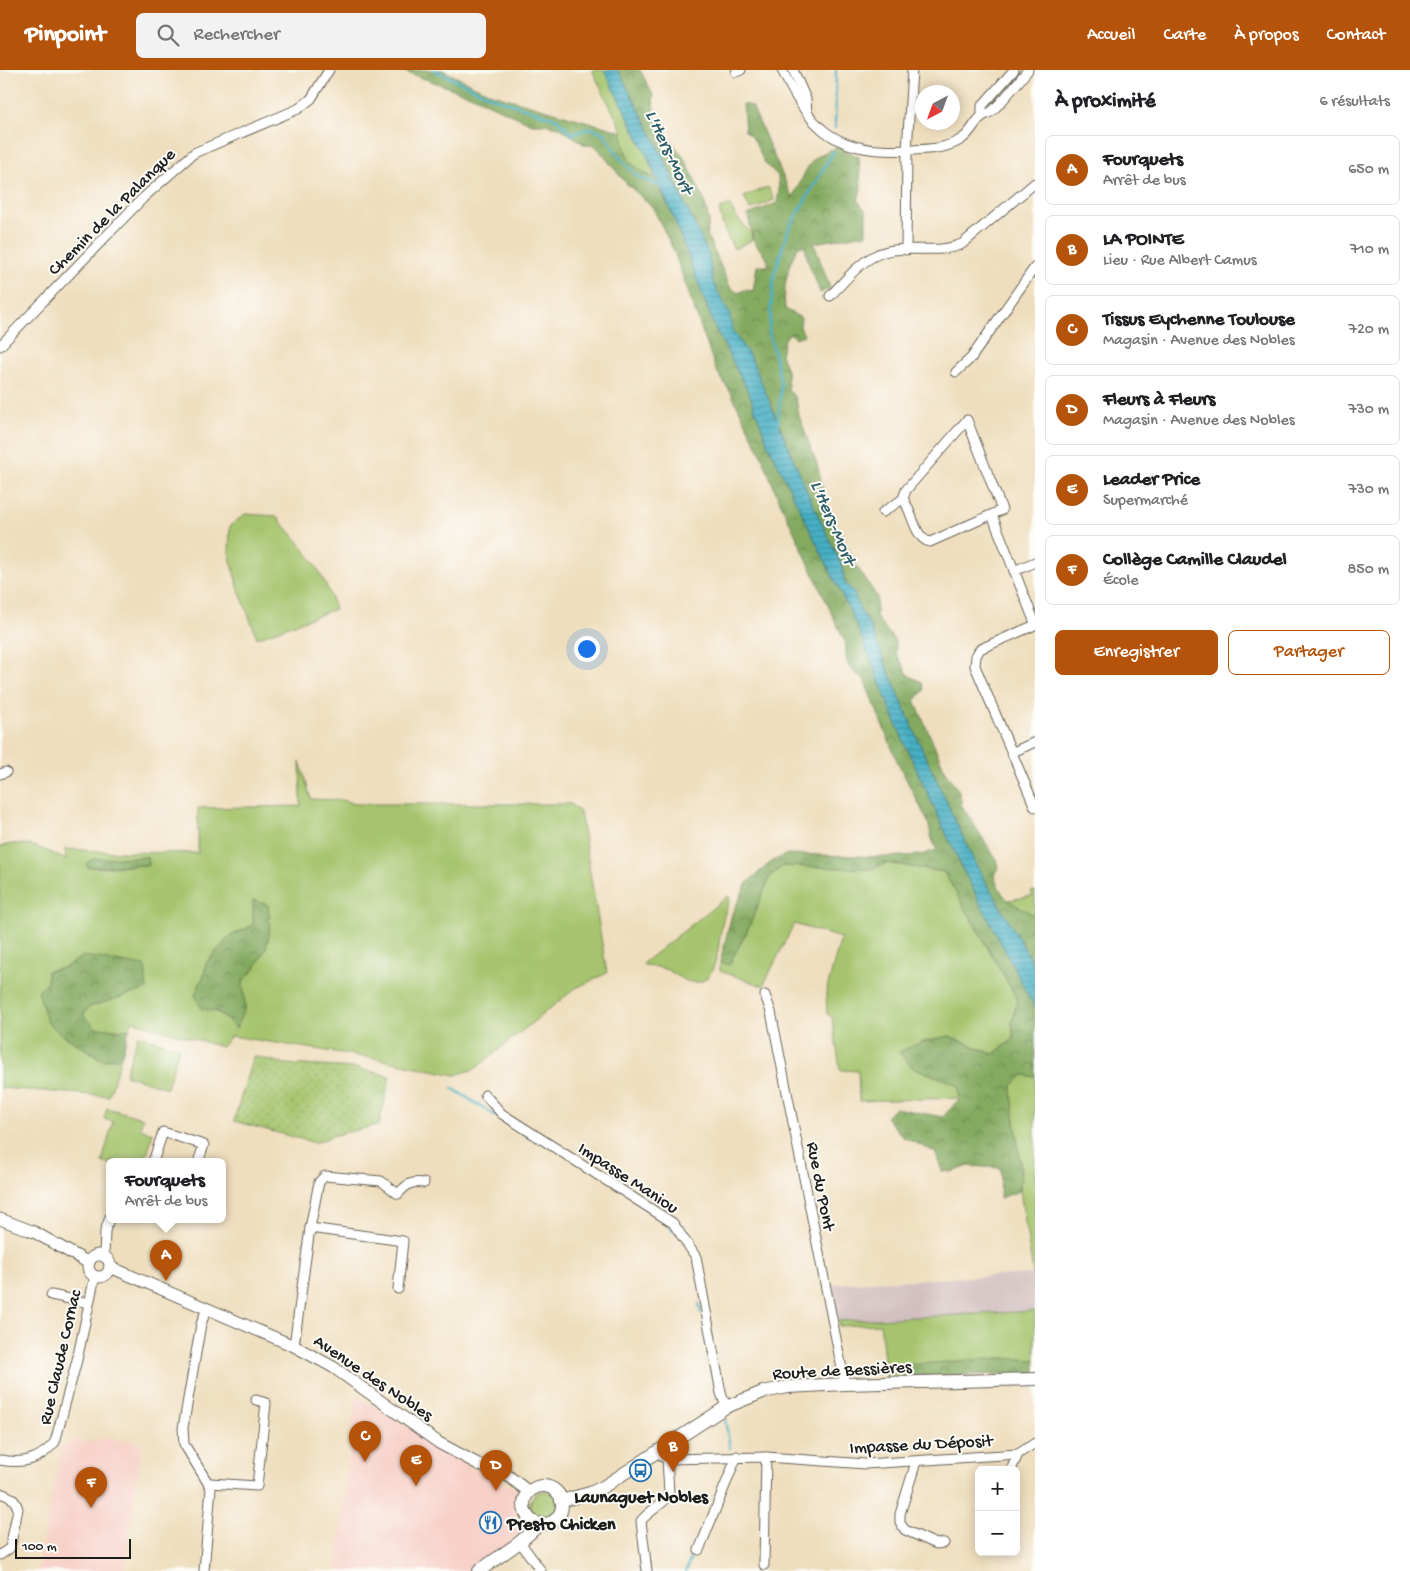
<!DOCTYPE html>
<html lang="fr">
<head>
<meta charset="utf-8">
<style>
	:root { --surface:#fff; --page:#f2f2f2; --text:#202124; --muted:#757577; --line:#e0e0e0; --accent:#b45309 }
	body { margin:0; font-family:"Gochi Hand",sans-serif; background:var(--page); color:var(--text) }
	.controls { position:absolute; right:15px; bottom:15px; display:grid; overflow:hidden; border-radius:8px; box-shadow:0 2px 12px #0003 }
	.controls button { width:45px; height:45px; display:grid; place-items:center; padding:0; border:0; border-bottom:1px solid var(--line); background:var(--surface); color:var(--text); font:25px sans-serif }
	.compass { position:absolute; left:915px; top:15px; width:45px; height:45px; border-radius:50%; background:var(--surface); box-shadow:0 2px 12px #0003; rotate:221deg }
	.scale { position:absolute; left:15px; bottom:12px; width:116px; box-sizing:border-box; padding-left:5px; border:2px solid #1c1c1c; border-top:0; font-size:14px; line-height:18px; white-space:nowrap; color:#1c1c1c; -webkit-text-stroke:4px #fdfcf7; paint-order:stroke }
	.you { position:absolute; left:586px; top:578px; width:18px; height:18px; margin:-12px; border:4px solid #fff; border-radius:50%; background:#1a73e8; box-shadow:0 0 0 8px #1a73e833 }
	.badge { display:grid; place-items:center; width:32px; height:32px; border-radius:50%; background:var(--accent); color:#fff; font-size:16px; font-weight:700 }
	.pin { position:absolute; translate:-50% -41px; filter:drop-shadow(0 1px 2px #0008) }
	.pin::after { content:''; position:absolute; top:26px; width:18px; height:15px; background:inherit; clip-path:polygon(0 0,100% 0,50% 100%) }
	.popup { position:absolute; left:106px; top:1088px; width:120px; height:65px; box-sizing:border-box; display:grid; place-content:center; border-radius:8px; background:var(--surface); filter:drop-shadow(0 1px 4px #0005); font-size:16px; white-space:nowrap; color:var(--muted) }
	.popup b { font-size:19px; color:var(--text) }
	.popup::after { content:''; position:absolute; left:50%; top:100%; margin-left:-10px; border:10px solid transparent; border-top-color:var(--surface) }
	.list { margin:0; padding:0; list-style:none }
	h2 { display:flex; justify-content:space-between; align-items:center; height:65px; margin:0; padding:0 20px; font-size:21px }
	h2 small { font-size:16px; font-weight:400; color:var(--muted) }
	.list li { display:grid; grid-template-columns:32px 1fr auto; gap:15px; align-items:center; box-sizing:border-box; height:70px; margin:0 10px 10px; padding:0 10px; border:1px solid var(--line); border-radius:8px }
	.list b { display:block; font-size:19px; white-space:nowrap }
	.list p { margin:0; font-size:16px; white-space:nowrap; color:var(--muted) }
	.list em { font-size:16px; font-style:normal; color:var(--muted) }
	.actions { display:flex; gap:10px; padding:15px 20px }
	.actions a { flex:1; padding:11px 0; border:1px solid var(--accent); border-radius:8px; text-align:center; font-size:18px; color:var(--accent) }
	.actions .main { background:var(--accent); color:#fff }
	.icon { flex:none; width:28px; height:28px; fill:none; stroke:currentColor; stroke-width:2; stroke-linecap:round; stroke-linejoin:round }
	.map { position:relative; flex:none; width:1035px; height:1501px; overflow:hidden }
	header { display:flex; align-items:center; gap:30px; box-sizing:border-box; height:70px; padding:0 25px; background:var(--accent); color:#fff }
	header strong { font-size:24px }
	nav { display:flex; gap:28px; margin-inline-start:auto; font-size:18px }
	.search { width:350px; height:45px; background:var(--page); display:flex; align-items:center; gap:12px; box-sizing:border-box; padding:0 18px; border-radius:8px; color:var(--muted); font-size:19px }
	main { display:flex }
	aside { flex:1; background:var(--surface) }
	.map>svg:first-child { display:block }
	.built { fill:#f7d1c8 }
	.industrial { fill:#d2bfc0 }
	.green { fill:#a5c46d; stroke:#607044; fill-rule:evenodd }
	.forest { fill:url(#forest-crowns); stroke:#50633e }
	.garden { fill:url(#garden-dots); stroke:#607044 }
	.water { fill:url(#water-rules); stroke:#316670 }
	.lines { fill:none; stroke-linecap:round; stroke-linejoin:round }
	.stream { stroke:#46b0c5; stroke-width:2.5 }
	.minor-casing { stroke:#666055; stroke-width:11 }
	.tertiary-casing { stroke:#666055; stroke-width:13 }
	.secondary-casing { stroke:#666055; stroke-width:14 }
	.minor { stroke:#fff; stroke-width:9 }
	.tertiary { stroke:#fff; stroke-width:11 }
	.secondary { stroke:#fff; stroke-width:12 }
	.labels { text-anchor:middle; stroke-width:4; stroke-linejoin:round; paint-order:stroke }
	.street-label { font-size:18px; fill:#1c1c1c; stroke:#fdfcf7 }
	.poi-label { font-size:18px; font-weight:bold; fill:#1c1c1c; stroke:#fdfcf7 }
	.water-label { font-size:19px; font-style:italic; fill:#2f5f68; stroke:#fdfcf7 }
</style>
</head>
<body>
<header>
<strong>Pinpoint</strong>
<div class="search"><svg class="icon" aria-label="search" viewBox="0 0 24 24"><circle cx="10" cy="10" r="6"/><path d="M15 15l6 6"/></svg>Rechercher</div>
<nav><a>Accueil</a><a>Carte</a><a>À propos</a><a>Contact</a></nav>
</header>
<main>
<div class="map">
<svg width="1035" height="1501" viewBox="0 0 1035 1501">
	<defs>
		<pattern id="forest-crowns" width="20" height="18" patternUnits="userSpaceOnUse" patternTransform="scale(1.25)"><rect width="20" height="18" fill="#84aa60"/><path d="M2 6a3 3 0 1 1 6 0M12 15a3 3 0 1 1 6 0" fill="none" stroke="#6b8a4e"/></pattern>
		<pattern id="garden-dots" width="8" height="8" patternUnits="userSpaceOnUse" patternTransform="scale(1.25)"><rect width="8" height="8" fill="#a5c46d"/><path d="M2 2h.1M6 6h.1" fill="none" stroke="#8da85e" stroke-width="1.8" stroke-linecap="round"/></pattern>
		<pattern id="water-rules" width="6" height="5" patternUnits="userSpaceOnUse" patternTransform="scale(1.25)"><rect width="6" height="5" fill="#46b0c5"/><path d="M0 2.5h6" fill="none" stroke="#3a8e9f"/></pattern>
	</defs>
	<rect width="100%" height="100%" fill="#fdfcf7"/>
	<filter id="ink" filterUnits="userSpaceOnUse"><feTurbulence type="fractalNoise" baseFrequency=".02" numOctaves="2"/><feDisplacementMap in="SourceGraphic" scale="10" xChannelSelector="R" yChannelSelector="G"/><feConvolveMatrix kernelMatrix="1 2 1 2 8 2 1 2 1" color-interpolation-filters="sRGB"/></filter>
	<filter id="wash" filterUnits="userSpaceOnUse"><feTurbulence type="fractalNoise" baseFrequency=".0096" numOctaves="4" result="noise"/><feDisplacementMap in="SourceGraphic" scale="20" xChannelSelector="R" yChannelSelector="G"/><feGaussianBlur stdDeviation="1.12" result="paint"/><feColorMatrix in="noise" values="0 0 0 0 0 0 0 0 0 0 0 0 0 0 0 0 0 1.4 0 .05"/><feComposite in="paint" operator="in"/></filter>
	<g filter="url(#wash)">
		<rect width="100%" height="100%" fill="#efdebe"/>
		<g class="built">
			<polygon points="356,1325 468,1396 515,1418 517,1424 515,1443 522,1454 520,1463 513,1473 473,1501 336,1501"/>
			<polygon points="105,1368 141,1373 124,1501 37,1501 62,1376 73,1370 90,1372"/>
		</g>
		<polygon class="industrial" points="1033,1204 1035,1241 838,1251 832,1214"/>
		<g class="green">
			<polygon points="592,0 604,0 646,83 655,108 638,101 629,90 623,75 623,62"/>
			<polygon points="768,117 774,130 750,140 744,127"/>
			<polygon points="729,135 737,148 751,163 752,170 734,179 725,162 719,140"/>
			<path d="M245 444 276 446C303 476 323 499 335 539L257 568 238 517 229 483 230 456Z"/>
			<path d="M300 691 311 729 342 730 355 734H571L580 742 607 903 574 919 475 999 455 1005 379 989 231 966 222 977 132 951 129 960 96 958 83 946 89 937 147 919 84 886 64 898 48 901 61 964 103 990 121 987 109 1026 0 1018V777C24 768 45 780 66 790L65 779 115 782 198 783V738L301 736ZM147 787 148 795 94 798 87 793 93 789ZM253 855 256 898 243 911 245 937 236 957 195 925 204 905 206 893 229 867Z"/>
			<polygon points="887,793 944,802 1018,930 1012,951 1014,969 993,984 949,966 900,982 912,997 958,1015 960,1028 859,1031 858,1001 840,1000 832,947 827,944 826,922 841,868 794,854 763,916 720,901 720,892 729,895 747,861 770,806 783,796 872,799"/>
			<polygon points="1035,821 1035,846 1014,836 1008,830 1032,826 1031,822"/>
			<path d="M728 826 730 829C727 838 723 846 722 855 718 873 718 922 687 911 680 909 674 903 667 900 660 897 652 896 644 895L643 893Z"/>
			<polygon points="138,965 179,978 167,1018 125,1005"/>
			<polygon points="1024,1005 1035,1007 1035,1216 1020,1121 1021,1096 1012,1041 1012,1015"/>
			<polygon points="107,1038 143,1048 140,1059 153,1063 145,1092 110,1092 110,1095 102,1092 113,1052 104,1049"/>
			<polygon points="1035,1241 1035,1290 1000,1288 903,1307 886,1307 880,1254 839,1256 838,1251"/>
			<circle cx="544" cy="1435" r="14"/>
		</g>
		<g class="forest">
			<path d="M400 0H442L492 24 623 62C623 88 632 98 655 108L674 148 715 258 749 323 767 372 857 556 903 670 963 800 1035 938V1007L1024 1005 1012 1015C1013 1051 1022 1085 1020 1121L1000 1128 1001 1098 969 1096 952 1102 942 1101 935 1082 903 1067 886 1047 895 1038 943 1047 960 1028 958 1015 912 997 899 982 922 972 949 966 993 984 1014 969 1012 951 1018 930 944 802 887 793 872 799 783 796 770 806 747 861 729 895 720 892 732 844 747 813 771 792 787 784 885 787 921 785 937 780 932 769 928 752 898 693 863 607C847 601 845 590 846 574L776 423 761 384 731 323 716 300 673 179 653 138 624 111 596 76 585 75 559 57 544 54H532L470 25Z"/>
			<path d="M618 0H640L653 25 654 47 686 91 704 130 709 150 707 165 730 217 738 223 744 220 753 221 757 196H768V190L753 170 748 145 777 133 779 121 778 106 764 92 754 70 745 61 743 34 752 36 792 127C809 100 804 88 838 77L859 87 861 118 858 131 866 141V164L814 173 830 218 820 223C815 206 806 193 805 175L797 178C787 199 783 216 785 239L801 248 800 257 804 265 796 268 790 263 784 270 781 285 787 300 788 319 796 329 799 346 817 394 832 455 842 464 852 489 877 527 876 547 895 571 896 583 909 606 922 612 924 620 915 631 947 705 959 721 962 736 996 789 998 798 994 805C1004 835 1012 831 1035 846V897L974 791 918 670 868 552 860 540 854 523 845 513 841 494 809 426 752 290 732 260 730 245 713 212 708 183 655 70Z"/>
			<polygon points="147,787 148,795 87,797 87,793 93,789"/>
			<path d="M253 830 268 835C273 869 267 886 243 911L245 937 236 958 218 942 202 939 195 925 204 905 206 893 229 867 253 855Z"/>
			<polygon points="84,886 145,896 147,919 89,937 83,945 96,958 129,960 121,987 103,990 61,964 47,952 38,921 47,912 47,901 64,898"/>
			<polygon points="1000,1288 1035,1290 1035,1303 903,1307 900,1299 904,1295"/>
		</g>
		<polygon class="garden" points="253,986 286,994 356,998 390,1006 379,1055 335,1065 315,1073 234,1051"/>
		<polygon class="water" points="604,0 618,0 655,70 708,183 713,212 730,245 732,260 752,290 809,426 841,494 845,513 854,523 860,540 868,552 918,670 974,791 1035,897 1035,938 963,800 903,670 857,556 767,372 749,323 715,258 674,148 646,83"/>
		<g class="lines">
			<g class="stream">
				<polyline points="434,0 494,28 557,49 572,64 590,58 604,63 619,87 638,107 661,116"/>
				<polyline points="835,58 836,0"/>
				<polyline points="778,353 781,314 769,261 774,205 789,158 834,81"/>
				<polyline points="452,1018 535,1071"/>
				<polyline points="665,1152 673,1160"/>
				<polyline points="699,1234 701,1244"/>
				<polyline points="724,1343 730,1378"/>
				<polyline points="686,1501 695,1477"/>
			</g>
		</g>
	</g>
	<g filter="url(#ink)">
		<g class="lines">
			<defs>
				<g id="minor">
					<path d="M782 0C813 65 839 84 912 80 930 79 948 79 963 68 970 63 974 54 980 48 984 44 990 44 993 40 1006 28 1017 13 1028 0"/>
					<polyline points="793,0 806,29 807,42"/>
					<polyline points="736,2 741,0"/>
					<polyline points="982,46 982,36 1014,0"/>
					<polyline points="906,180 907,80 912,0"/>
					<path d="M830 226C843 213 857 195 874 186 901 172 934 186 962 174L1035 113"/>
					<polyline points="0,276 143,128 194,83 298,39 311,29 329,0"/>
					<polyline points="956,302 971,288 1035,197"/>
					<path d="M967 350 1002 440 930 472C915 470 912 440 903 429L906 420Z"/>
					<polyline points="883,442 903,429"/>
					<polyline points="992,445 1035,553"/>
					<polyline points="1014,501 1035,492"/>
					<polyline points="1035,555 980,579 976,586 975,596 1035,737"/>
					<polyline points="1013,682 1035,672"/>
					<polyline points="0,704 6,702"/>
					<polyline points="765,925 771,942 845,1314"/>
					<polyline points="485,1025 502,1044 673,1153 696,1187 721,1323 726,1337"/>
					<polyline points="153,1092 163,1062 204,1075 198,1092"/>
					<path d="M310 1158 319 1112 325 1106 381 1111 398 1124C407 1114 411 1111 424 1113"/>
					<polyline points="104,1187 105,1161 110,1147"/>
					<polyline points="51,1225 89,1233"/>
					<polyline points="294,1276 310,1158 403,1171 398,1219"/>
					<polyline points="667,1389 766,1387 866,1394 1018,1384 1035,1373"/>
					<path d="M0 1390C23 1394 39 1391 55 1372L77 1290 95 1206"/>
					<polyline points="916,1392 900,1444 900,1453 905,1460 936,1474 944,1473"/>
					<polyline points="1011,1400 1018,1384"/>
					<polyline points="210,1413 257,1416 266,1333 256,1330"/>
					<path d="M0 1423C9 1426 15 1428 18 1439L10 1478 0 1485"/>
					<polyline points="520,1472 541,1501"/>
					<polyline points="699,1480 737,1386"/>
					<polyline points="764,1495 766,1387"/>
					<polyline points="204,1501 211,1418 184,1374 183,1358 201,1254 207,1238"/>
					<path d="M647 1501 641 1451C649 1440 666 1434 669 1422L667 1389 663 1387"/>
				</g>
				<g id="tertiary">
					<polyline points="0,1149 34,1162 89,1193"/>
					<circle cx="99" cy="1196" r="11"/>
					<polyline points="110,1197 294,1276 333,1297 439,1373 478,1394 507,1405 529,1422"/>
				</g>
				<g id="secondary">
					<circle cx="543" cy="1435" r="19"/>
					<polyline points="561,1431 590,1423 603,1417 726,1337 763,1322 788,1317 845,1314 1035,1309"/>
					<polyline points="479,1501 520,1472 540,1454"/>
				</g>
			</defs>
			<use href="#minor" class="minor-casing"/>
			<use href="#tertiary" class="tertiary-casing"/>
			<use href="#secondary" class="secondary-casing"/>
			<use href="#minor" class="minor"/>
			<use href="#tertiary" class="tertiary"/>
			<use href="#secondary" class="secondary"/>
		</g>
	</g>
	<defs>
		<symbol id="bus-ring" viewBox="-11 -11 22 22"><circle r="9.5" fill="#fdfcf7" stroke="#1f6fb2" stroke-width="1.5"/><path d="M-5-6H5V4H4V6H2V4H-2V6H-4V4H-5ZM-3.5-4V0h7V-4ZM-3.5 1.2v1.5H-2V1.2ZM2 1.2v1.5H3.5V1.2Z" fill="#1f6fb2"/></symbol>
		<symbol id="restaurant-ring" viewBox="-11 -11 22 22"><circle r="9.5" fill="#fdfcf7" stroke="#1f6fb2" stroke-width="1.5"/><path d="M-5-6h1v4h1v-4h1v4h1v-4h1v5L-1.5 .5V6h-2V.5L-5-1ZM5-6V6H3V1.5H1.5Q1.5-4 5-6Z" fill="#1f6fb2"/></symbol>
	</defs>
	<g fill-rule="evenodd">
		<use href="#bus-ring" x="628" y="1388" width="25" height="25"/>
		<use href="#restaurant-ring" x="478" y="1440" width="25" height="25"/>
	</g>
	<g class="labels">
		<g class="street-label">
			<text transform="translate(111 141) rotate(-45)" y="6">Chemin de la Palanque</text>
			<text transform="translate(629 1107) rotate(33)" y="6">Impasse Maniou</text>
			<text transform="translate(822 1116) rotate(79)" y="6">Rue du Pont</text>
			<text transform="translate(59 1287) rotate(-77)" y="6">Rue Claude Cornac</text>
			<text transform="translate(842 1299) rotate(-3)" y="6">Route de Bessières</text>
			<text transform="translate(374 1307) rotate(34)" y="6">Avenue des Nobles</text>
			<text transform="translate(921 1373) rotate(-3)" y="6">Impasse du Déposit</text>
		</g>
		<g class="poi-label">
			<text x="641" y="1432">Launaguet Nobles</text>
			<text x="507" y="1459" text-anchor="start">Presto Chicken</text>
		</g>
		<g class="water-label">
			<text transform="translate(671 81) rotate(65)" y="7">L'Hers-Mort</text>
			<text transform="translate(835 452) rotate(67)" y="7">L'Hers-Mort</text>
		</g>
	</g>
</svg>
<div class="controls">
<button>+</button>
<button>−</button>
</div>
<svg class="compass" viewBox="-18 -18 36 36"><path d="M0-13l5 13h-10z" fill="#e53935"/><path d="M0 13l5-13h-10z" fill="#757577"/></svg>
<div class="scale">100 m</div>
<div class="you"></div>
<div class="pin badge" style="left:166px;top:1211px">A</div>
<div class="popup"><b>Fourquets</b>Arrêt de bus</div>
<div class="pin badge" style="left:673px;top:1402px">B</div>
<div class="pin badge" style="left:365px;top:1392px">C</div>
<div class="pin badge" style="left:496px;top:1421px">D</div>
<div class="pin badge" style="left:416px;top:1416px">E</div>
<div class="pin badge" style="left:91px;top:1438px">F</div>
</div>
<aside>
<h2>À proximité<small>6 résultats</small></h2>
<ul class="list">
<li><span class="badge">A</span><div><b>Fourquets</b><p>Arrêt de bus</p></div><em>650 m</em></li>
<li><span class="badge">B</span><div><b>LA POINTE</b><p>Lieu · Rue Albert Camus</p></div><em>710 m</em></li>
<li><span class="badge">C</span><div><b>Tissus Eychenne Toulouse</b><p>Magasin · Avenue des Nobles</p></div><em>720 m</em></li>
<li><span class="badge">D</span><div><b>Fleurs à Fleurs</b><p>Magasin · Avenue des Nobles</p></div><em>730 m</em></li>
<li><span class="badge">E</span><div><b>Leader Price</b><p>Supermarché</p></div><em>730 m</em></li>
<li><span class="badge">F</span><div><b>Collège Camille Claudel</b><p>École</p></div><em>850 m</em></li>
</ul>
<div class="actions"><a class="main">Enregistrer</a><a>Partager</a></div>
</aside>
</main>
</body>
</html>
